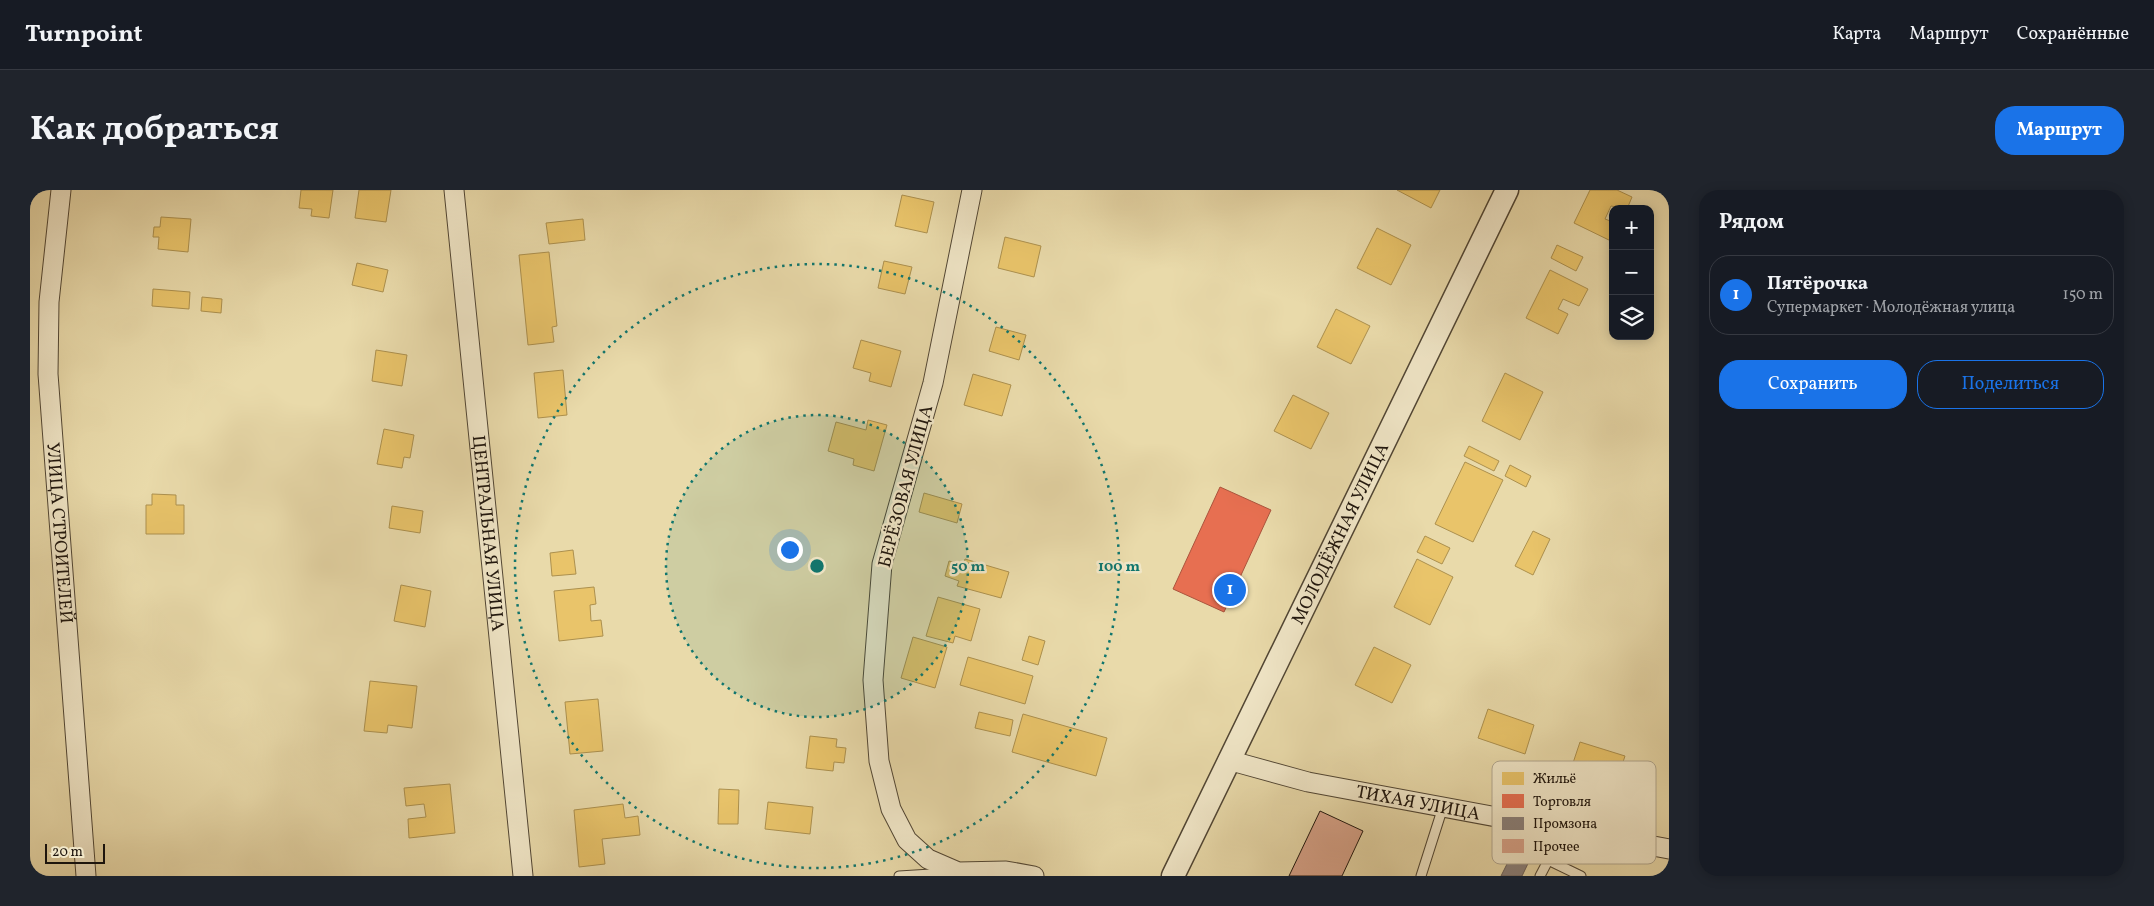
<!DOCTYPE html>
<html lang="ru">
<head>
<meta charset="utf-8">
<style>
	:root { --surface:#171b24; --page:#20242c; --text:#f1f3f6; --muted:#9ea1a6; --line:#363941; --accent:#1a73e8 }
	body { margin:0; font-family:Vollkorn,serif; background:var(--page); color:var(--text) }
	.controls { position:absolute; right:15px; top:15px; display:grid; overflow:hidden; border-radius:10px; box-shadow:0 2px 12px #0003 }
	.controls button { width:45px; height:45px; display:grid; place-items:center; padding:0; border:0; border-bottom:1px solid var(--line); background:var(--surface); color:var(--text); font:25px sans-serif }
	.scale { position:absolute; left:15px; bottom:12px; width:60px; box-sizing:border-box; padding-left:5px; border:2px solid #1e150d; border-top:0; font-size:14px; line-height:18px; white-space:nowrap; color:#1e150d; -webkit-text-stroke:4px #f1e7c8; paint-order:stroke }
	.you { position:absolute; left:759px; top:359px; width:18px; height:18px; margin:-12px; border:4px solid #fff; border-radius:50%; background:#1a73e8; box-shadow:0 0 0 8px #1a73e833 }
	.badge { display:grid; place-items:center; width:32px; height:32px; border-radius:50%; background:var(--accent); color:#fff; font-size:16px; font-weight:700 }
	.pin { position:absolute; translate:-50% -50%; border:2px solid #fff; box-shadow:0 1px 5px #0006 }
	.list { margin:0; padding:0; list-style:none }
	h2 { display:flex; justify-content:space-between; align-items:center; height:65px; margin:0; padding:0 20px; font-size:21px }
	h2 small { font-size:16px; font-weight:400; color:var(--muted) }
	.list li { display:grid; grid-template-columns:32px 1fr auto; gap:15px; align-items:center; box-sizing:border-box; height:80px; margin:0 10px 10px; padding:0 10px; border:1px solid var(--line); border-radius:20px }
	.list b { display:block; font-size:19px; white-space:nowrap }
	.list p { margin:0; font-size:16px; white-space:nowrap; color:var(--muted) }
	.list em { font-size:16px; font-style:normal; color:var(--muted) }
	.actions { display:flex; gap:10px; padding:15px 20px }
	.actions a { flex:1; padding:11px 0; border:1px solid var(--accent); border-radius:20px; text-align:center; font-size:18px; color:var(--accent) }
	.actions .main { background:var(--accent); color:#fff }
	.icon { flex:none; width:28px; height:28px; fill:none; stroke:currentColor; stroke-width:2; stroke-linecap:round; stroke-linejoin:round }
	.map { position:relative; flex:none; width:1639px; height:686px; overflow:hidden; border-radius:20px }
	header { display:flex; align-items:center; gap:30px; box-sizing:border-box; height:70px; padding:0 25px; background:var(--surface); border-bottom:1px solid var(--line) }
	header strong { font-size:24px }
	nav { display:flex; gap:28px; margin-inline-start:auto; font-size:18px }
	.intro { display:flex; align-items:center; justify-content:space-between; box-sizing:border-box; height:120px; padding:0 30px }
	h1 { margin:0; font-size:35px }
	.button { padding:12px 22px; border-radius:20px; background:var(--accent); color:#fff; font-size:18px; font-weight:700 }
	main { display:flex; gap:30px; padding:0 30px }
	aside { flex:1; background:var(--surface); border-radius:20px; box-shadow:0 2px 12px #0003 }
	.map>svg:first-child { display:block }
	.homes { fill:#e9c46a; stroke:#ac904e }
	.shops { fill:#e76f51; stroke:#ab543d }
	.industry { fill:#8a817c; stroke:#6a615b }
	.building { fill:#d8a38a; stroke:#1e150d }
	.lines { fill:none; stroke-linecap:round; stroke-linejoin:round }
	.service-casing { stroke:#514634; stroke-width:11 }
	.minor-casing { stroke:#514634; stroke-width:21 }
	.tertiary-casing { stroke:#514634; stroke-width:25 }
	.service { stroke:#f1e7c8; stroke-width:9 }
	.minor { stroke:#f1e7c8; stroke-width:19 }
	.tertiary { stroke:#f1e7c8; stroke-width:22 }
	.ring { fill:none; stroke:#0f766e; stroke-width:2.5; stroke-dasharray:2.5 5 }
	.labels { text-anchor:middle; stroke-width:5; stroke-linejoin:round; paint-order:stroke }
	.street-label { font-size:18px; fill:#1e150d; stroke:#f1e7c8 }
	.key { fill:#f1e7c8; stroke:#b2a890; stroke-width:1 }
	.key-label { font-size:14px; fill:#1e150d }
	.centre { fill:#0f766e; stroke:#f1e7c8; stroke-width:2.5 }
	.ring-label { font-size:15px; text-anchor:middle; font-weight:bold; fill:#0f766e; stroke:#f1e7c8; stroke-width:5; stroke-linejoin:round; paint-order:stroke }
</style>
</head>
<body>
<header>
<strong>Turnpoint</strong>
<nav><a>Карта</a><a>Маршрут</a><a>Сохранённые</a></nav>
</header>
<div class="intro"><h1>Как добраться</h1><a class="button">Маршрут</a></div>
<main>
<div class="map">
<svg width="1639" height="686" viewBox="0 0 1639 686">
	<rect width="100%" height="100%" fill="#e9daaa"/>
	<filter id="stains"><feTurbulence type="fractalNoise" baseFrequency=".004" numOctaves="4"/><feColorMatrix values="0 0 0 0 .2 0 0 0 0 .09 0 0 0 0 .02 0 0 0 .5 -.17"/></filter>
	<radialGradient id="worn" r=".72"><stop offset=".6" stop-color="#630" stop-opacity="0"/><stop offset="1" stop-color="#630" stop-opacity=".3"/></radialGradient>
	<g class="homes">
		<polygon points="271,0 303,0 299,28 281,26 282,19 269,18"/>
		<polygon points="329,0 361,0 356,32 325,28"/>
		<polygon points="1367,0 1410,0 1401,18"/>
		<polygon points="1560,0 1587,0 1602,7 1597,19 1581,16 1575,29 1583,32 1583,52 1544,33"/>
		<polygon points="872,5 904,12 897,43 865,36"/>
		<polygon points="131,27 161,29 158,62 128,59 129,47 123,47 124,37 130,37"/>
		<polygon points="553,29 555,50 519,54 516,33"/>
		<polygon points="1347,38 1381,55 1361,95 1327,78"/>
		<polygon points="975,47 1011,56 1004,87 968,78"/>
		<polygon points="1527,55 1553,67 1546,81 1521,68"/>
		<polygon points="519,62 527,136 522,137 524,152 498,155 489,65"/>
		<polygon points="854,71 882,77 875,104 848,98"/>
		<polygon points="327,73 358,80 353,102 322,95"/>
		<polygon points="1520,80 1558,99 1549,116 1533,109 1528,119 1538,124 1528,144 1496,128"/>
		<polygon points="123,99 160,102 159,119 122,116"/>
		<polygon points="172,107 192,109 191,123 171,121"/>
		<polygon points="1306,119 1340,136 1321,174 1287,157"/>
		<polygon points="966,137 996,145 989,170 959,161"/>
		<polygon points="831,150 871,161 861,197 839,191 841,183 823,178"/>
		<polygon points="346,160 377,165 372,196 342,191"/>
		<polygon points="533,180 537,225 508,228 504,183"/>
		<polygon points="1475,183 1513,202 1490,250 1452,231"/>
		<polygon points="943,184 981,195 972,226 934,215"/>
		<polygon points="1263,205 1299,223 1281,259 1244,241"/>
		<polygon points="838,230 857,235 844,281 823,275 824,269 798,261 806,232 836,240"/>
		<polygon points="354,239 384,245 380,268 374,267 372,278 347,274"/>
		<polygon points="1439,256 1469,271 1464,281 1434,266"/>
		<polygon points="1435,272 1473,290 1443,352 1405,334"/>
		<polygon points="1480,275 1501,286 1496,297 1475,286"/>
		<polygon points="894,303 932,314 927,333 889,322"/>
		<polygon points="122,304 146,305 146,315 154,315 154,344 116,344 116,315 122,315"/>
		<polygon points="362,316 393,321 390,343 359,338"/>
		<polygon points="1503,341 1520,349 1503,385 1485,376"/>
		<polygon points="1395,346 1420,358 1412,374 1387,362"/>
		<polygon points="543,360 546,384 522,386 520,363"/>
		<polygon points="935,369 979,382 971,408 927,396 929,391 915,386 919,371 933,375"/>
		<polygon points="1387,369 1423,387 1400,435 1364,417"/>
		<polygon points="371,395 401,401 395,437 364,431"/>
		<polygon points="564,397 566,414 560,415 561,431 571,430 573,446 529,451 524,401"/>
		<polygon points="908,407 950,419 941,451 925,446 923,453 896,446"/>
		<polygon points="999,446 1015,451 1008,475 992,470"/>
		<polygon points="883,447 917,457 905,498 871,488"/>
		<polygon points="1344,457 1381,475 1362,513 1325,495"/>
		<polygon points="938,467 1003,486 995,514 930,495"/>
		<polygon points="340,491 387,496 382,538 358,535 357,543 334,541"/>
		<polygon points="568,509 573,561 540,564 535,512"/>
		<polygon points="1458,519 1504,535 1495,564 1448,548"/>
		<polygon points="949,522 983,530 980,546 945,538"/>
		<polygon points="993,524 1077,548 1066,586 982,562"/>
		<polygon points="780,546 807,549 806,557 816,558 814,573 804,572 803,581 776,578"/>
		<polygon points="1550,552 1595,566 1585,596 1540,582"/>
		<polygon points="420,594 425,643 379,648 378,629 396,627 394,614 376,616 374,598"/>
		<polygon points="689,599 709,600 708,634 688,634"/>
		<polygon points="738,612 783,617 780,644 735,639"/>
		<polygon points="593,614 595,628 608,626 610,645 572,649 575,674 549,677 544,620"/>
	</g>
	<polygon class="shops" points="1190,297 1241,320 1194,422 1143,399"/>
	<polygon class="industry" points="1489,650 1505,659 1492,686 1471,686"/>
	<polygon class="building" points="1290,621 1333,641 1312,686 1259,686"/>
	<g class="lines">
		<defs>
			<g id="service">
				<polyline points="1518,670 1551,686"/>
				<polyline points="869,686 917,683"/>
				<polyline points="1391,686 1413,617"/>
				<polyline points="1510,686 1534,640"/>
			</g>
			<g id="minor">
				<path id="s1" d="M31 0 19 112 18 184 56 686"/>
				<path id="s2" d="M424 0 493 686"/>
				<polyline points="942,0 903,193 852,374 843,490 849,571 861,619 877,650 898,669 928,682 976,681 1004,686"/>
				<path id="s3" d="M1198 570 1278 592 1639 659"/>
			</g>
			<g id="tertiary">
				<path id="s4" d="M1143 686 1477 0"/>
			</g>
		</defs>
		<use href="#service" class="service-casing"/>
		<use href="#minor" class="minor-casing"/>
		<use href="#tertiary" class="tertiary-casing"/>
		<use href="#service" class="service"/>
		<use href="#minor" class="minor"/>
		<use href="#tertiary" class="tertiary"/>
	</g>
	<circle cx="787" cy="376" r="151" fill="#0f766e" fill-opacity=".12"/>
	<g class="ring">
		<circle cx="787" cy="376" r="151"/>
		<circle cx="787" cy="376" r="302"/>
	</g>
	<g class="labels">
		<g class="street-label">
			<text transform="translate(875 296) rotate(-75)" y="6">БЕРЁЗОВАЯ УЛИЦА</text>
			<text dy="6" stroke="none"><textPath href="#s1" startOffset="344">УЛИЦА СТРОИТЕЛЕЙ</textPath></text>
			<text dy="6" stroke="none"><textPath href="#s2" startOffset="345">ЦЕНТРАЛЬНАЯ УЛИЦА</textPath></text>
			<text dy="6" stroke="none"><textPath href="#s4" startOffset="381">МОЛОДЁЖНАЯ УЛИЦА</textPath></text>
			<text dy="6" stroke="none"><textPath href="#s3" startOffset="195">ТИХАЯ УЛИЦА</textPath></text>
		</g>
	</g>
	<rect x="1462" y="571" width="164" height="103" rx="8" class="key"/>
	<rect x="1472" y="582" width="22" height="13" fill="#e9c46a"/>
	<rect x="1472" y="604" width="22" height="14" fill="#e76f51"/>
	<rect x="1472" y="627" width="22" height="13" fill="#8a817c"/>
	<rect x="1472" y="649" width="22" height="14" fill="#d8a38a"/>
	<g class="key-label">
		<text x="1503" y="593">Жильё</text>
		<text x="1503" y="616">Торговля</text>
		<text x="1503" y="638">Промзона</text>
		<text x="1503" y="661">Прочее</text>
	</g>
	<circle cx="787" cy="376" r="8" class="centre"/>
	<g class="ring-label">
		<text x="938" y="381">50 m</text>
		<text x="1089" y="381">100 m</text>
	</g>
	<rect width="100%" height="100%" filter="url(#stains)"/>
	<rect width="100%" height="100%" fill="url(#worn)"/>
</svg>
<div class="controls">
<button>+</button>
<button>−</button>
<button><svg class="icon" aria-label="layers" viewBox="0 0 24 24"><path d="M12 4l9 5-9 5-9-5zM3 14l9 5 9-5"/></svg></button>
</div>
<div class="scale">20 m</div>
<div class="you"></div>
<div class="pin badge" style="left:1200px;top:400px">1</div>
</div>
<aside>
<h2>Рядом<small></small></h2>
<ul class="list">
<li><span class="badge">1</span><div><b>Пятёрочка</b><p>Супермаркет · Молодёжная улица</p></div><em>150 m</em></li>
</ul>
<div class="actions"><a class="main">Сохранить</a><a>Поделиться</a></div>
</aside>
</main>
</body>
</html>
